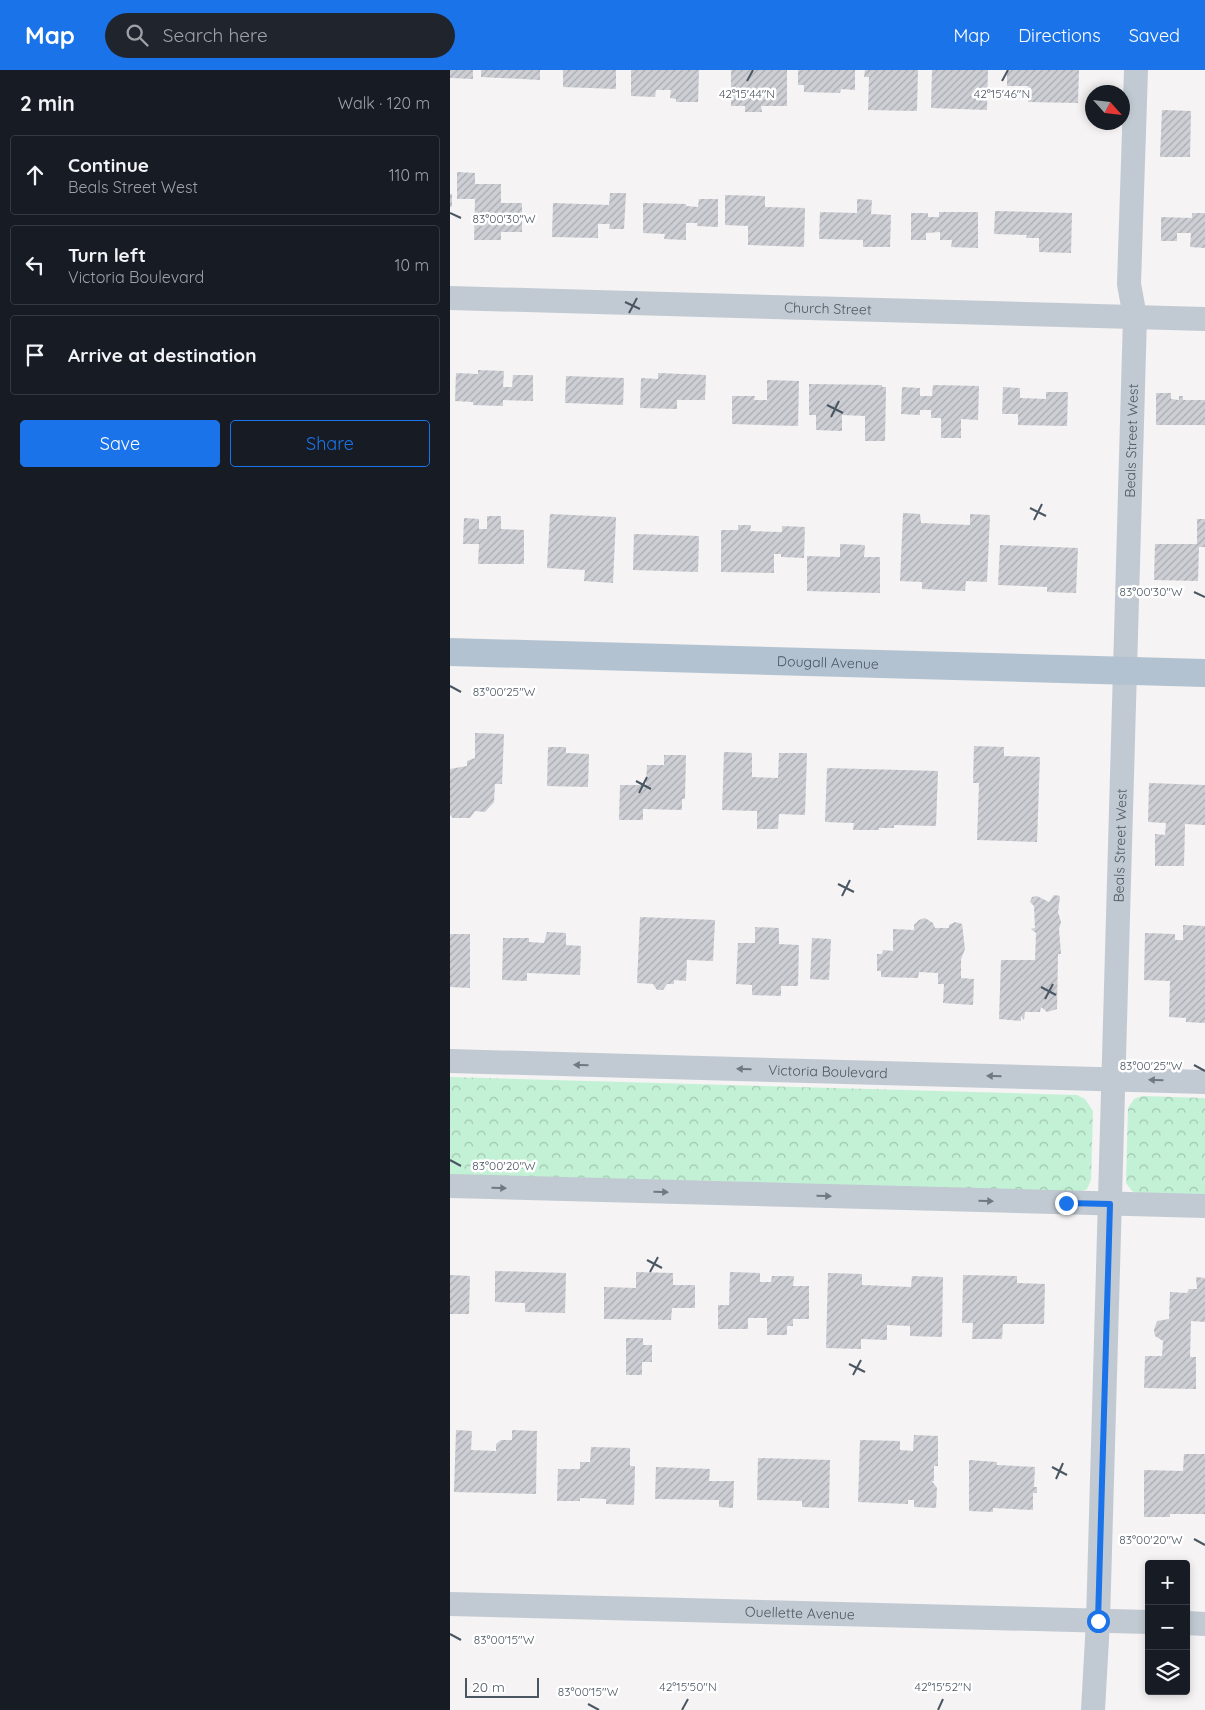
<!DOCTYPE html>
<html lang="en">
<head>
<meta charset="utf-8">
<style>
	:root { --surface:#171b24; --page:#20242c; --text:#f1f3f6; --muted:#9ea1a6; --line:#363941; --accent:#1a73e8 }
	body { margin:0; font-family:Quicksand,sans-serif; background:var(--page); color:var(--text) }
	.controls { position:absolute; right:15px; bottom:15px; display:grid; overflow:hidden; border-radius:5px; box-shadow:0 2px 8px #0003 }
	.controls button { width:45px; height:45px; display:grid; place-items:center; padding:0; border:0; border-bottom:1px solid var(--line); background:var(--surface); color:var(--text); font:25px sans-serif }
	.compass { position:absolute; left:635px; top:15px; width:45px; height:45px; border-radius:50%; background:var(--surface); box-shadow:0 2px 8px #0003; rotate:117deg }
	.scale { position:absolute; left:15px; bottom:12px; width:74px; box-sizing:border-box; padding-left:5px; border:2px solid #4a5661; border-top:0; font-size:14px; line-height:18px; white-space:nowrap; color:#4a5661; -webkit-text-stroke:4px #fff; paint-order:stroke }
	.stop { position:absolute; width:15px; height:15px; margin:-11px; border:4px solid #1a73e8; border-radius:50%; background:#fff }
	.stop.end { background:#1a73e8; border-color:#fff; box-shadow:0 1px 5px #0008 }
	.list { margin:0; padding:0; list-style:none }
	h2 { display:flex; justify-content:space-between; align-items:center; height:65px; margin:0; padding:0 20px; font-size:21px }
	h2 small { font-size:16px; font-weight:400; color:var(--muted) }
	.list li { display:grid; grid-template-columns:32px 1fr auto; gap:15px; align-items:center; box-sizing:border-box; height:80px; margin:0 10px 10px; padding:0 10px; border:1px solid var(--line); border-radius:5px }
	.list b { display:block; font-size:19px; white-space:nowrap }
	.list p { margin:0; font-size:16px; white-space:nowrap; color:var(--muted) }
	.list em { font-size:16px; font-style:normal; color:var(--muted) }
	.actions { display:flex; gap:10px; padding:15px 20px }
	.actions a { flex:1; padding:11px 0; border:1px solid var(--accent); border-radius:5px; text-align:center; font-size:18px; color:var(--accent) }
	.actions .main { background:var(--accent); color:#fff }
	.icon { flex:none; width:28px; height:28px; fill:none; stroke:currentColor; stroke-width:2; stroke-linecap:round; stroke-linejoin:round }
	.map { position:relative; flex:none; width:755px; height:1640px; overflow:hidden }
	header { display:flex; align-items:center; gap:30px; box-sizing:border-box; height:70px; padding:0 25px; background:var(--accent); color:#fff }
	header strong { font-size:24px }
	nav { display:flex; gap:28px; margin-inline-start:auto; font-size:18px }
	.search { width:350px; height:45px; background:var(--page); display:flex; align-items:center; gap:12px; box-sizing:border-box; padding:0 18px; border-radius:28px; color:var(--muted); font-size:19px }
	main { display:flex }
	aside { flex:1; background:var(--surface) }
	.map>svg:first-child { display:block }
	.forest { fill:url(#forest-crowns) }
	.building { fill:url(#building-hatch) }
	.lines { fill:none; stroke-linecap:round; stroke-linejoin:round }
	.street { stroke:#c1cad2; stroke-width:24 }
	.primary { stroke:#b3c2d1; stroke-width:28 }
	.oneway { fill:#6e7983 }
	.route { stroke:#1a73e8; stroke-width:6 }
	.ticks { fill:none; stroke:#4a5661; stroke-width:2 }
	.labels { text-anchor:middle; stroke-width:5; stroke-linejoin:round; paint-order:stroke }
	.street-label { font-size:14px; fill:#4a5661; stroke:#fff }
	.ticks-label { font-size:12px; text-anchor:middle; fill:#4a5661; stroke:#fff; stroke-width:5; stroke-linejoin:round; paint-order:stroke }
</style>
</head>
<body>
<header>
<strong>Map</strong>
<div class="search"><svg class="icon" aria-label="search" viewBox="0 0 24 24"><circle cx="10" cy="10" r="6"/><path d="M15 15l6 6"/></svg>Search here</div>
<nav><a>Map</a><a>Directions</a><a>Saved</a></nav>
</header>
<main>
<aside>
<h2>2 min<small>Walk · 120 m</small></h2>
<ul class="list">
<li><svg class="icon" aria-label="ahead" viewBox="0 0 24 24"><path d="M12 20V5M6 11l6-6 6 6"/></svg><div><b>Continue</b><p>Beals Street West</p></div><em>110 m</em></li>
<li><svg class="icon" aria-label="left" viewBox="0 0 24 24"><path d="M17 20v-9H6M10 6l-5 5 5 5"/></svg><div><b>Turn left</b><p>Victoria Boulevard</p></div><em>10 m</em></li>
<li><svg class="icon" aria-label="arrive" viewBox="0 0 24 24"><path d="M6 21V4h12l-3 4 3 4H6"/></svg><div><b>Arrive at destination</b></div></li>
</ul>
<div class="actions"><a class="main">Save</a><a>Share</a></div>
</aside>
<div class="map">
<svg width="755" height="1640" viewBox="0 0 755 1640">
	<defs>
		<pattern id="forest-crowns" width="20" height="18" patternUnits="userSpaceOnUse" patternTransform="scale(1.25)"><rect width="20" height="18" fill="#c3f1d5"/><path d="M2 6a3 3 0 1 1 6 0M12 15a3 3 0 1 1 6 0" fill="none" stroke="#a0c6b0"/></pattern>
		<pattern id="building-hatch" width="6" height="6" patternUnits="userSpaceOnUse" patternTransform="scale(1.25)"><rect width="6" height="6" fill="#cdcfd5"/><path d="M-1 1l2-2M0 6l6-6M5 7l2-2" fill="none" stroke="#a8abb0"/></pattern>
	</defs>
	<rect width="100%" height="100%" fill="#f5f3f3"/>
	<g class="forest">
		<polygon points="0,1007 627,1025 635,1029 643,1041 641,1110 637,1119 627,1123 0,1105"/>
		<polygon points="692,1026 755,1028 755,1126 689,1124 682,1121 676,1113 678,1038 684,1029"/>
	</g>
	<g class="building">
		<polygon points="0,0 23,0 23,9 0,8"/>
		<polygon points="31,0 90,0 90,10 31,7"/>
		<polygon points="113,0 166,0 166,19 113,17"/>
		<polygon points="181,0 249,0 248,32 226,32 226,29 220,28 221,20 206,20 205,27 181,26"/>
		<polygon points="281,0 337,0 337,36 311,36 312,42 295,42 295,36 281,36"/>
		<polygon points="348,0 405,0 405,20 391,19 390,23 354,22 354,15 348,15"/>
		<polygon points="415,0 468,0 467,41 418,40 419,7 414,7"/>
		<polygon points="482,0 538,0 537,40 481,38"/>
		<polygon points="557,0 629,0 628,33 578,32 578,16 557,16"/>
		<polygon points="712,40 741,41 740,87 710,87"/>
		<polygon points="7,102 25,103 25,114 51,114 51,133 72,133 72,162 51,162 51,170 24,170 25,129 7,129"/>
		<polygon points="160,123 176,123 174,159 159,159 160,154 148,154 148,168 102,167 103,133 159,135"/>
		<rect x="0" y="124" width="2" height="13"/>
		<polygon points="275,125 315,126 315,137 355,138 354,177 298,175 298,156 275,155"/>
		<polygon points="249,129 268,129 268,157 247,156 247,153 236,153 236,170 214,169 215,164 193,163 193,133 236,134 236,136 248,137"/>
		<polygon points="407,129 422,130 421,144 441,145 440,177 413,177 413,170 369,169 370,142 407,143"/>
		<polygon points="545,141 622,143 621,183 589,182 589,168 576,168 577,165 544,164"/>
		<polygon points="489,142 528,142 528,178 501,177 502,170 490,170 490,162 476,163 476,170 461,170 461,143 478,143 478,147 489,147"/>
		<polygon points="742,143 755,143 755,178 740,177 741,163 727,163 727,171 711,171 711,147 742,148"/>
		<polygon points="28,300 54,301 53,317 62,317 63,305 83,305 83,331 53,330 53,336 23,335 23,332 5,331 6,303 28,304"/>
		<polygon points="208,303 256,305 255,330 227,330 227,339 190,338 191,308 208,309"/>
		<polygon points="116,306 174,308 173,335 115,333"/>
		<polygon points="317,310 349,311 348,356 282,354 282,326 305,326 304,330 317,330"/>
		<polygon points="359,314 432,315 432,317 436,317 435,371 415,371 415,346 392,345 392,361 366,360 366,345 359,345"/>
		<polygon points="483,315 529,316 528,350 511,349 511,368 491,368 491,348 481,348 481,340 470,340 470,345 451,344 452,317 470,318 470,326 482,326"/>
		<polygon points="553,317 570,318 570,328 596,329 596,322 618,322 617,356 568,355 568,344 552,344"/>
		<polygon points="706,323 721,323 721,329 729,330 729,326 733,326 733,330 755,330 755,355 706,355"/>
		<polygon points="453,443 470,444 471,453 520,455 520,444 540,445 537,512 516,511 515,521 472,519 472,512 450,511"/>
		<polygon points="100,444 166,447 163,513 134,511 135,500 97,498"/>
		<polygon points="37,446 51,446 51,459 74,460 74,494 28,494 29,474 13,474 14,448 29,449 29,459 37,459"/>
		<polygon points="747,449 755,449 755,477 749,477 748,511 704,510 705,474 747,474"/>
		<polygon points="288,455 301,455 300,461 332,462 332,456 355,457 354,488 331,487 331,484 324,484 324,503 271,502 271,460 288,460"/>
		<polygon points="184,464 249,466 248,502 183,500"/>
		<polygon points="390,474 415,475 414,487 430,487 430,523 357,521 357,486 390,487"/>
		<polygon points="550,475 628,478 626,523 597,522 597,517 548,515"/>
		<polygon points="25,663 54,664 52,714 45,714 44,732 35,742 25,741 20,748 3,748 0,745 0,699 17,696 17,691 25,688"/>
		<polygon points="524,676 554,677 554,686 590,687 587,772 527,770 529,713 523,713"/>
		<polygon points="98,677 116,677 116,683 139,684 138,717 97,716"/>
		<polygon points="274,682 302,683 302,707 328,708 329,683 357,683 355,745 329,744 328,759 307,759 307,741 272,740"/>
		<polygon points="214,685 236,685 235,729 232,729 232,740 193,739 193,750 169,750 170,715 196,715 197,695 214,695"/>
		<polygon points="377,698 488,701 486,756 444,755 444,758 429,758 429,760 403,760 404,753 375,752"/>
		<polygon points="699,713 755,715 755,755 735,754 734,796 705,796 705,764 715,765 716,753 698,752"/>
		<polygon points="604,825 610,826 608,842 611,852 609,859 611,884 608,884 607,939 597,942 591,937 590,942 575,942 574,950 571,946 571,951 549,949 551,890 585,890 586,863 581,859 585,858 584,836 580,832 582,827 587,826 599,832"/>
		<polygon points="190,847 265,850 263,891 237,890 236,911 224,910 224,914 217,914 213,920 207,920 203,914 187,913"/>
		<polygon points="475,848 483,853 485,858 499,858 499,855 505,852 512,854 515,879 511,889 511,908 524,909 523,935 493,933 494,914 488,914 488,903 469,902 468,908 431,907 431,901 427,901 427,884 432,884 433,880 443,881 443,859 464,860 464,855 469,850"/>
		<polygon points="733,855 755,856 755,953 736,952 736,948 719,947 720,911 694,910 695,863 725,864 725,870 733,870"/>
		<polygon points="305,857 329,858 329,874 349,875 348,916 331,916 331,926 302,925 302,915 286,914 288,873 305,873"/>
		<polygon points="97,862 116,863 116,875 131,876 130,905 77,903 77,911 52,910 53,868 79,868 79,872 94,873"/>
		<polygon points="0,864 20,864 20,918 0,917"/>
		<polygon points="362,868 381,869 379,910 360,909"/>
		<polygon points="45,1201 116,1203 115,1243 75,1242 75,1233 45,1232"/>
		<polygon points="186,1202 223,1203 223,1215 245,1215 245,1238 222,1238 221,1250 154,1249 154,1217 186,1218"/>
		<polygon points="280,1202 310,1203 310,1212 321,1212 322,1206 344,1206 343,1216 359,1216 359,1249 343,1249 343,1256 337,1256 337,1265 317,1265 317,1248 298,1248 298,1259 268,1259 268,1235 279,1235"/>
		<polygon points="378,1203 412,1204 412,1215 461,1217 462,1206 493,1207 492,1267 460,1266 460,1256 437,1255 437,1270 411,1269 411,1279 376,1278"/>
		<polygon points="0,1205 20,1206 19,1244 0,1244"/>
		<polygon points="513,1205 567,1206 567,1213 595,1214 594,1254 553,1254 552,1269 522,1269 523,1253 512,1253"/>
		<polygon points="746,1207 755,1208 755,1252 741,1251 740,1287 746,1287 746,1319 694,1318 695,1286 712,1286 713,1271 705,1266 704,1260 707,1251 719,1249 720,1222 737,1223 739,1219 747,1219"/>
		<polygon points="176,1268 193,1268 193,1275 202,1275 202,1292 192,1292 192,1305 176,1305"/>
		<polygon points="6,1360 22,1361 21,1380 46,1381 46,1374 51,1370 62,1370 62,1360 87,1361 86,1424 4,1422"/>
		<polygon points="464,1365 488,1366 488,1396 484,1396 484,1411 482,1411 487,1418 486,1438 464,1437 464,1430 458,1430 458,1434 408,1432 410,1370 450,1371 450,1380 463,1381"/>
		<polygon points="141,1377 180,1378 180,1396 185,1396 184,1435 156,1434 156,1429 130,1428 130,1431 107,1431 108,1399 130,1399 130,1392 140,1392"/>
		<polygon points="734,1384 755,1384 755,1444 720,1444 720,1447 694,1447 694,1400 733,1401"/>
		<polygon points="308,1388 380,1390 379,1438 352,1437 352,1431 307,1430"/>
		<polygon points="519,1390 547,1392 547,1395 585,1397 584,1417 587,1417 587,1423 583,1423 583,1440 543,1438 543,1442 519,1441"/>
		<polygon points="206,1397 260,1399 259,1411 284,1411 283,1438 269,1437 269,1430 205,1429"/>
	</g>
	<g class="lines">
		<g class="street">
			<path id="s1" d="M0 228 755 249"/>
			<path id="s2" d="M0 991 755 1012"/>
			<polyline points="0,1116 755,1136"/>
			<path id="s3" d="M0 1534 699 1552"/>
			<polyline points="736,1553 755,1554"/>
			<path id="s4" d="M643 1640 648 1551 685 247 679 214 686 0"/>
		</g>
		<path class="primary" id="s5" d="M0 582 755 603"/>
	</g>
	<defs><path id="oneway-solid" d="M-6-.8H1V-3.2L6.5 0L1 3.2V.8H-6Z" transform="scale(1.25)"/></defs>
	<g class="oneway">
		<use href="#oneway-solid" transform="translate(131 995) rotate(-178)"/>
		<use href="#oneway-solid" transform="translate(294 999) rotate(-178)"/>
		<use href="#oneway-solid" transform="translate(544 1006) rotate(-178)"/>
		<use href="#oneway-solid" transform="translate(706 1010) rotate(-178)"/>
		<use href="#oneway-solid" transform="translate(49 1118) rotate(2)"/>
		<use href="#oneway-solid" transform="translate(211 1122) rotate(2)"/>
		<use href="#oneway-solid" transform="translate(374 1126) rotate(2)"/>
		<use href="#oneway-solid" transform="translate(536 1131) rotate(2)"/>
	</g>
	<g class="lines">
		<polyline class="route" points="616,1133 660,1134 648,1551"/>
	</g>
	<path class="ticks" d="M297 11 303 0M552 11 558 0M0 143 11 148M175 232 190 239M179 243 187 228M377 335 393 343M381 347 389 331M580 438 596 446M584 450 592 434M744 522 755 527M0 616 11 622M186 711 201 719M189 723 197 707M388 814 404 822M392 826 400 810M591 917 606 925M595 929 603 914M744 995 755 1001M0 1090 11 1096M197 1190 212 1198M200 1202 208 1187M399 1294 415 1302M403 1305 411 1290M602 1397 617 1405M606 1409 613 1393M744 1469 755 1475M0 1564 11 1570M138 1634 149 1640M232 1640 238 1629M488 1640 493 1629"/>
	<g class="labels">
		<g class="street-label">
			<text dy="5" stroke="none"><textPath href="#s1" startOffset="378">Church Street</textPath></text>
			<text dy="5" stroke="none"><textPath href="#s4" startOffset="1270">Beals Street West</textPath></text>
			<text dy="5" stroke="none"><textPath href="#s5" startOffset="378">Dougall Avenue</textPath></text>
			<text dy="5" stroke="none"><textPath href="#s4" startOffset="865">Beals Street West</textPath></text>
			<text dy="5" stroke="none"><textPath href="#s2" startOffset="378">Victoria Boulevard</textPath></text>
			<text dy="5" stroke="none"><textPath href="#s3" startOffset="350">Ouellette Avenue</textPath></text>
		</g>
	</g>
	<g class="ticks-label">
		<text x="297" y="28">42°15'44"N</text>
		<text x="552" y="28">42°15'46"N</text>
		<text x="54" y="153">83°00'30"W</text>
		<text x="701" y="526">83°00'30"W</text>
		<text x="54" y="626">83°00'25"W</text>
		<text x="701" y="1000">83°00'25"W</text>
		<text x="54" y="1100">83°00'20"W</text>
		<text x="701" y="1474">83°00'20"W</text>
		<text x="54" y="1574">83°00'15"W</text>
		<text x="238" y="1621">42°15'50"N</text>
		<text x="493" y="1621">42°15'52"N</text>
		<text x="138" y="1626">83°00'15"W</text>
	</g>
</svg>
<div class="controls">
<button>+</button>
<button>−</button>
<button><svg class="icon" aria-label="layers" viewBox="0 0 24 24"><path d="M12 4l9 5-9 5-9-5zM3 14l9 5 9-5"/></svg></button>
</div>
<svg class="compass" viewBox="-18 -18 36 36"><path d="M0-13l5 13h-10z" fill="#e53935"/><path d="M0 13l5-13h-10z" fill="#9ea1a6"/></svg>
<div class="scale">20 m</div>
<div class="stop" style="left:648px;top:1551px"></div>
<div class="stop end" style="left:616px;top:1133px"></div>
</div>
</main>
</body>
</html>
